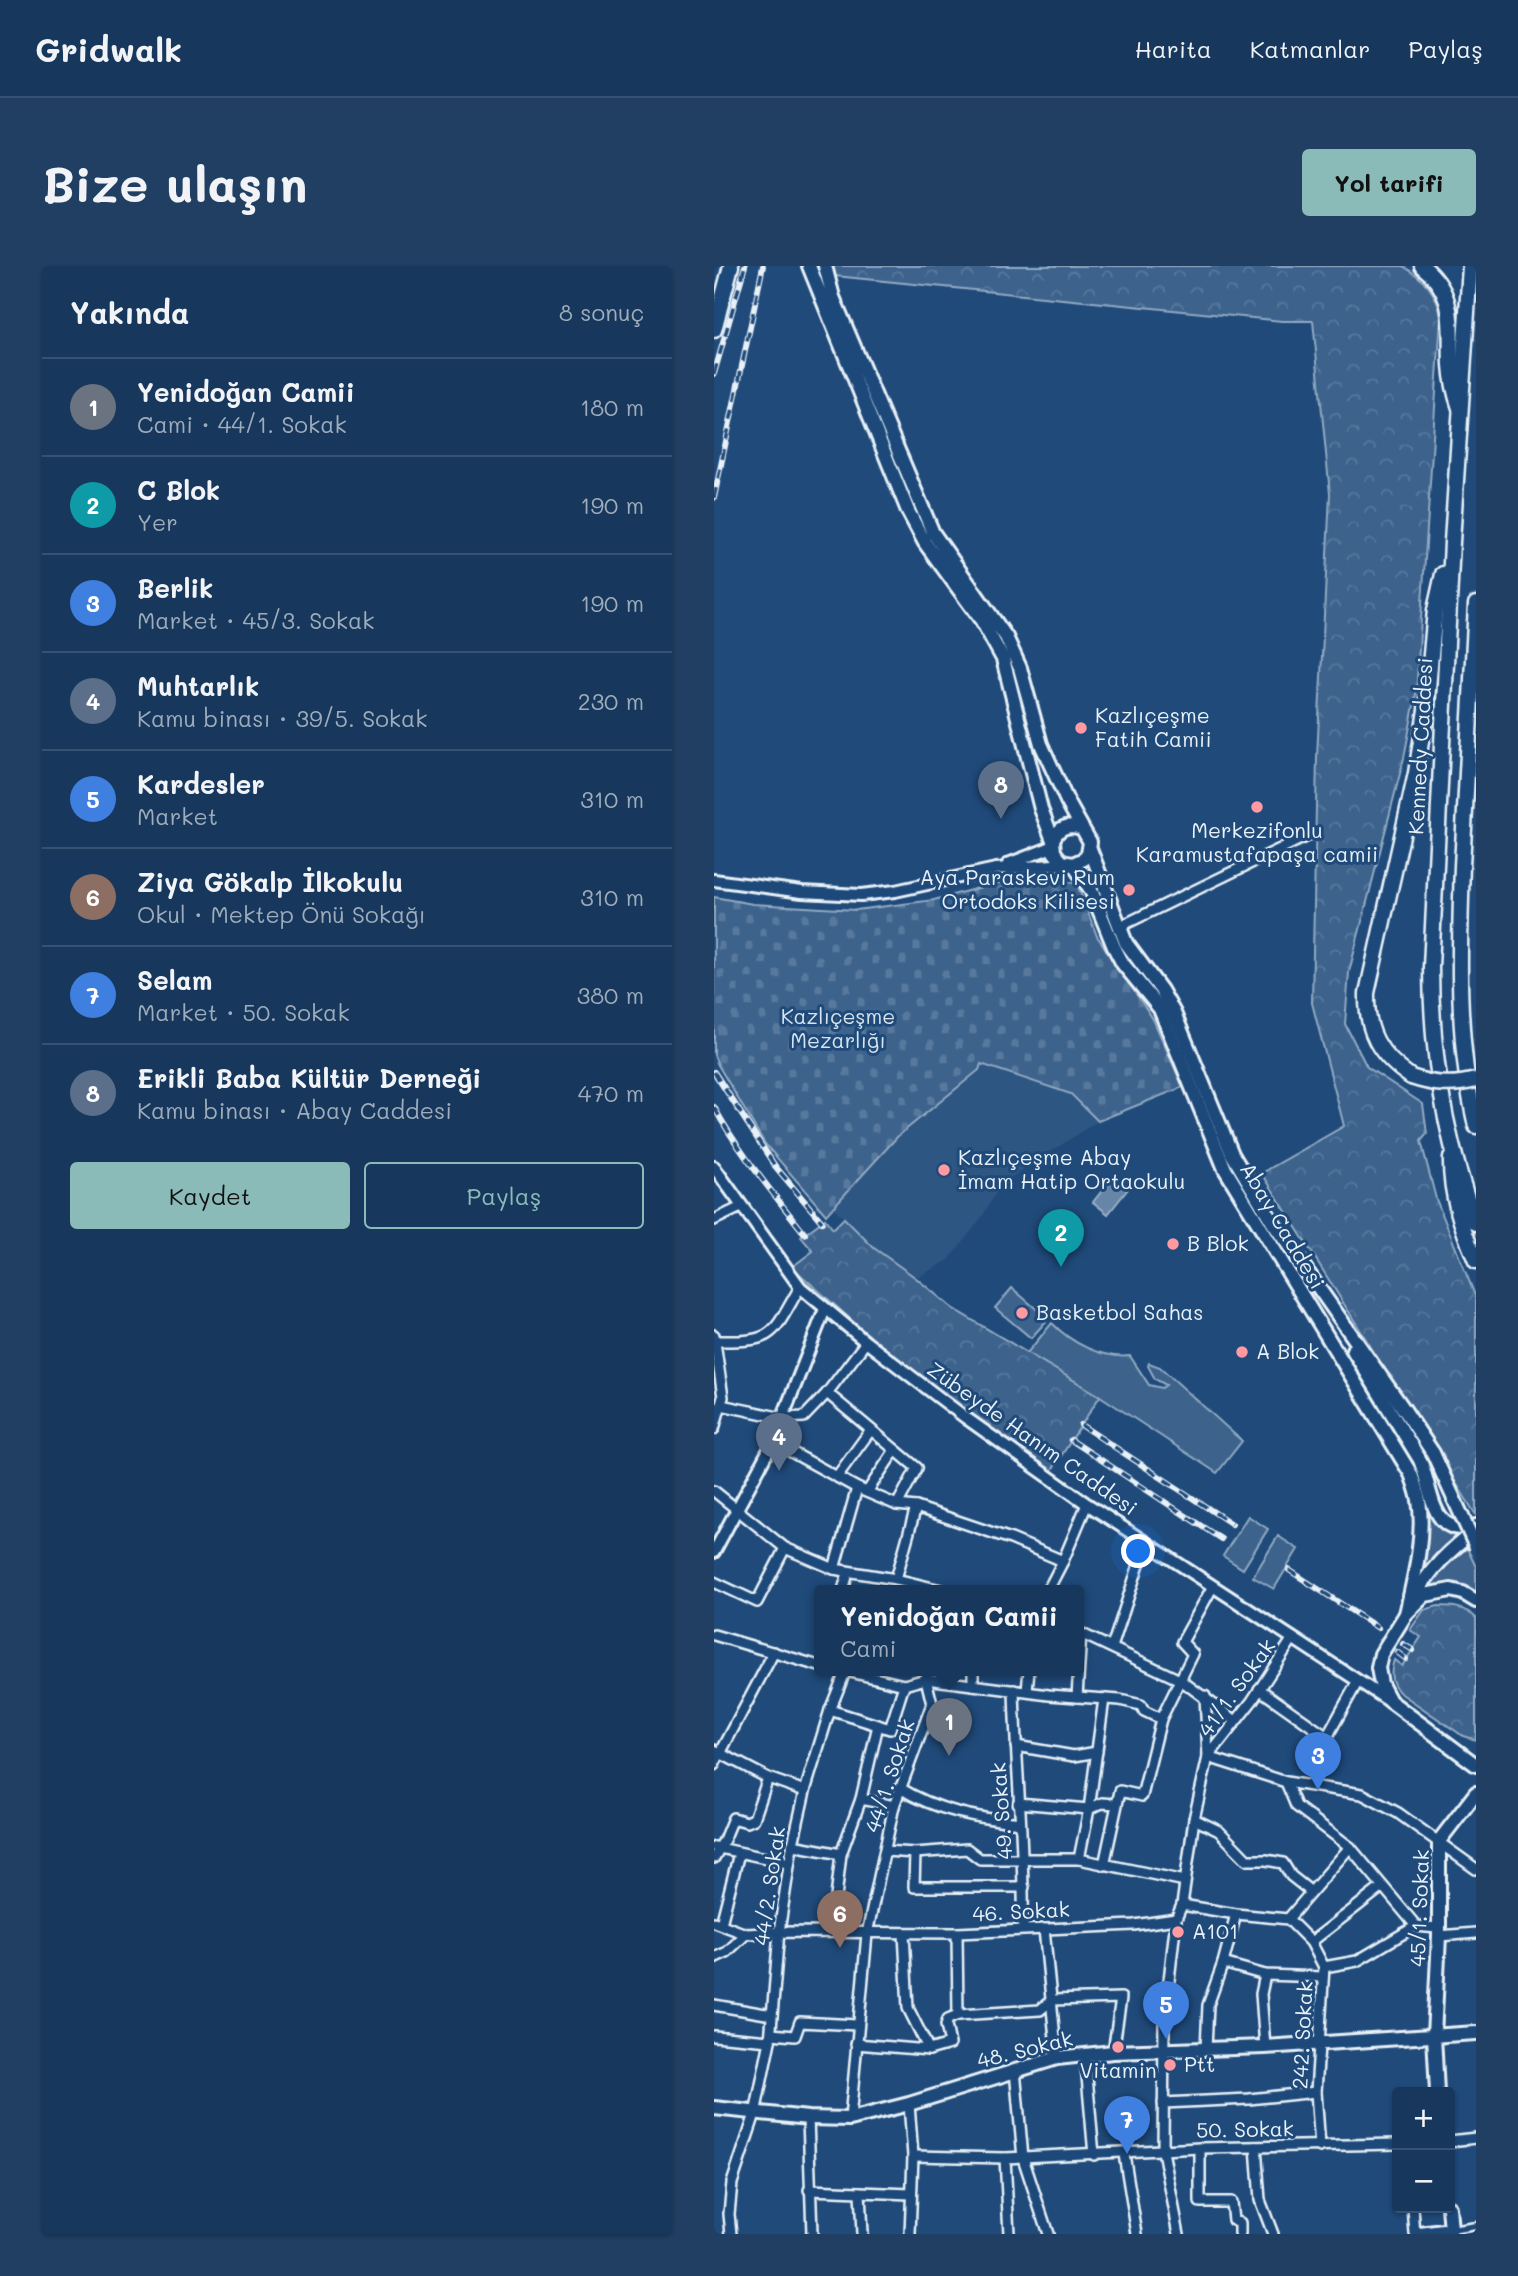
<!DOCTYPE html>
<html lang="tr">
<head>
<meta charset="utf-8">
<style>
	:root { --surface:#17385c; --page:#203f62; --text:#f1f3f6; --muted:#9eacbb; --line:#365272; --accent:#8bbbb9 }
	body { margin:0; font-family:Mali,sans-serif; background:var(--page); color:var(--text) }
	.controls { position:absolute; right:21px; bottom:21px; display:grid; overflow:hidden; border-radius:7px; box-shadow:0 2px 5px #0004 }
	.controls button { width:63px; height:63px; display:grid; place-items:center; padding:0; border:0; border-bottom:2px solid var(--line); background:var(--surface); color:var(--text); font:35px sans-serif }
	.you { position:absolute; left:425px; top:1286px; width:24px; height:24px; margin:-18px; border:5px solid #fff; border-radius:50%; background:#1a73e8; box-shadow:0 0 0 10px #1a73e833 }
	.badge { display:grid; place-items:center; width:46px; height:46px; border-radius:50%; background:var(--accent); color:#fff; font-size:23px; font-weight:700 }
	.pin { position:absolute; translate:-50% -58px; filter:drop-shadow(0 2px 4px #0008) }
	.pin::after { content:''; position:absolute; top:37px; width:24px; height:21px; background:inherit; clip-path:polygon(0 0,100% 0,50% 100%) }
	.popup { position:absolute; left:100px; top:1319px; width:270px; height:91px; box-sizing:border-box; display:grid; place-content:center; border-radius:7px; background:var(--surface); filter:drop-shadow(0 2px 5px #0005); font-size:23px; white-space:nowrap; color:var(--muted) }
	.popup b { font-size:26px; color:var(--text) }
	.popup::after { content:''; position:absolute; left:50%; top:100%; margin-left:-14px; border:14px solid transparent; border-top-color:var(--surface) }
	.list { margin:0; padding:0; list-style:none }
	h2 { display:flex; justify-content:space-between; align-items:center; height:91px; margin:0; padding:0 28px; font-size:30px }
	h2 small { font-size:23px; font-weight:400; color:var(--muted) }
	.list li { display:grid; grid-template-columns:46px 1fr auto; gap:21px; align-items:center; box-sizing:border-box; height:98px; padding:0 28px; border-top:2px solid var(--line) }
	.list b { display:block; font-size:26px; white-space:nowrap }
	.list p { margin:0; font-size:23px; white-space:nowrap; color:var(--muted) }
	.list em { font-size:23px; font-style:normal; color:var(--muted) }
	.actions { display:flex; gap:14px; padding:21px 28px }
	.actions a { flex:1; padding:16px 0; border:2px solid var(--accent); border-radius:7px; text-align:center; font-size:24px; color:var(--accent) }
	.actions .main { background:var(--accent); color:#111 }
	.map { position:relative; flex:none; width:762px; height:1968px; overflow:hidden; border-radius:7px }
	header { display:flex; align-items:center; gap:42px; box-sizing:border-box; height:98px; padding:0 35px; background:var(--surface); border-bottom:2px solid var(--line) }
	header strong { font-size:33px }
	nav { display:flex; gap:38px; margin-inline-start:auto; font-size:24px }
	.intro { display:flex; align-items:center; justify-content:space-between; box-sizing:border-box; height:168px; padding:0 42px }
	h1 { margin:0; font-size:49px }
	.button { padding:18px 32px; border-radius:7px; background:var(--accent); color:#111; font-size:24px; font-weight:700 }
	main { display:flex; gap:42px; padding:0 42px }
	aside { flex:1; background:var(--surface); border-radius:7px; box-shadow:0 2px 5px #0004 }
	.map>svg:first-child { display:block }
	.built { fill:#2e5683 }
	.grass { fill:#3c628c; stroke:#92aac2; stroke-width:2 }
	.cemetery { fill:url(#cemetery-stones); stroke:#92aac2; stroke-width:2 }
	.park { fill:url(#park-crowns); stroke:#92aac2; stroke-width:2 }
	.water { fill:#6685a7; stroke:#9ab0c7; stroke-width:2 }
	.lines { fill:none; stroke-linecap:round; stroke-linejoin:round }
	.pedestrian-casing { stroke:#e8f1f8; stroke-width:11 }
	.minor-casing { stroke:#e8f1f8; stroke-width:14 }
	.tertiary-casing { stroke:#e8f1f8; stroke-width:16 }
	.secondary-casing { stroke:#e8f1f8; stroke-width:18 }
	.primary-casing { stroke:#e8f1f8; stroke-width:19 }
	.trunk-casing { stroke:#e8f1f8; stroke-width:19 }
	.pedestrian { stroke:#1f4a7a; stroke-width:6 }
	.minor { stroke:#1f4a7a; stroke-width:9 }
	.tertiary { stroke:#1f4a7a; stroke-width:10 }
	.secondary { stroke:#1f4a7a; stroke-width:12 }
	.primary { stroke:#1f4a7a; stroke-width:14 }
	.trunk { stroke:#1f4a7a; stroke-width:14 }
	.rail-casing { stroke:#e8f1f8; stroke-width:6 }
	.rail { stroke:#1f4a7a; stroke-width:3.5; stroke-dasharray:10; stroke-linecap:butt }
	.secondary-bridge-casing { stroke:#e8f1f8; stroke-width:18; stroke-linecap:butt }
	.trunk-bridge-casing { stroke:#e8f1f8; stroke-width:19; stroke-linecap:butt }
	.secondary-bridge { stroke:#1f4a7a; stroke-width:12 }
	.trunk-bridge { stroke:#1f4a7a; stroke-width:14 }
	.poi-dot { fill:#ff9aa2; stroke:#1f4a7a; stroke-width:2.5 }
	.labels { text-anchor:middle; stroke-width:6; stroke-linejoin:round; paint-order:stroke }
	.poi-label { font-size:21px; fill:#e8f1f8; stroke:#1f4a7a; text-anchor:start }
	.street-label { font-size:21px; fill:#e8f1f8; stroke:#1f4a7a }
	.park-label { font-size:21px; fill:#d7e3ed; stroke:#1f4a7a }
</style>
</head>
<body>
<header>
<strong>Gridwalk</strong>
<nav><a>Harita</a><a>Katmanlar</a><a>Paylaş</a></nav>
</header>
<div class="intro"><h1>Bize ulaşın</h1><a class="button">Yol tarifi</a></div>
<main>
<aside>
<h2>Yakında<small>8 sonuç</small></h2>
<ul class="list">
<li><span class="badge" style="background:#6b7280">1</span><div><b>Yenidoğan Camii</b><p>Cami · 44/1. Sokak</p></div><em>180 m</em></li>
<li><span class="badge" style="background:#0f9aa8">2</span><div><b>C Blok</b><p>Yer</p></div><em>190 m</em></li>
<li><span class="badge" style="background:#3f7fe0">3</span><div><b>Berlik</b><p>Market · 45/3. Sokak</p></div><em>190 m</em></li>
<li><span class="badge" style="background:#5c6f8a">4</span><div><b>Muhtarlık</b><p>Kamu binası · 39/5. Sokak</p></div><em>230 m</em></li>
<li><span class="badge" style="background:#3f7fe0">5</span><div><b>Kardesler</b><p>Market</p></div><em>310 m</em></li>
<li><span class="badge" style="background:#8d6e63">6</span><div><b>Ziya Gökalp İlkokulu</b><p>Okul · Mektep Önü Sokağı</p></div><em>310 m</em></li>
<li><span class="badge" style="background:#3f7fe0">7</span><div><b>Selam</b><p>Market · 50. Sokak</p></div><em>380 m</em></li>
<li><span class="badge" style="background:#5c6f8a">8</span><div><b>Erikli Baba Kültür Derneği</b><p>Kamu binası · Abay Caddesi</p></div><em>470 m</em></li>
</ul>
<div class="actions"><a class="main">Kaydet</a><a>Paylaş</a></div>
</aside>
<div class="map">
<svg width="762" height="1968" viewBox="0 0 762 1968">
	<defs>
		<pattern id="cemetery-stones" width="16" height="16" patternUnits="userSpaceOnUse" patternTransform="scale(1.75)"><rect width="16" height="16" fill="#3c628c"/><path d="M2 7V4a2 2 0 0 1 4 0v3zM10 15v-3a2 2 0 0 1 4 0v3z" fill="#58799d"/></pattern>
		<pattern id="park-crowns" width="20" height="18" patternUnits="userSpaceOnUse" patternTransform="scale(1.75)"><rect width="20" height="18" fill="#3c628c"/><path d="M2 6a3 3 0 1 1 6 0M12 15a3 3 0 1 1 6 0" fill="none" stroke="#58799d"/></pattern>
	</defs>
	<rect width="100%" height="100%" fill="#1f4a7a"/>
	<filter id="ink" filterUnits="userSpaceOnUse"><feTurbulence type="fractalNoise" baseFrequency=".0143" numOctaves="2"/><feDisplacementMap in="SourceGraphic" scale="14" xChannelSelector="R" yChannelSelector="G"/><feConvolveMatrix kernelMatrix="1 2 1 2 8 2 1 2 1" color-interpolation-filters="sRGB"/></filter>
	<g filter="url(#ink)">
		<polygon class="built" points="267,798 357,828 384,855 287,918 268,951 235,994 202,1012 160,982 119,941 184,870 265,804"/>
		<g class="grass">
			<polygon points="298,1022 334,1053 317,1072 281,1042"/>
			<path d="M338 1057C357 1077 388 1093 416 1090L435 1119 448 1122 452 1119 441 1113 434 1100 435 1097 446 1101 528 1175 503 1207 386 1130 313 1087Z"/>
			<path d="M712 1228C717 1250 719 1264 742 1271L731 1279 711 1300 714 1273Z"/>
			<polygon points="534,1250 554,1263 529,1303 509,1290"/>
			<polygon points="564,1270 584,1283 560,1323 539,1311"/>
			<path d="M753 1282 762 1301V1326C745 1317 734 1315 715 1320L730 1301Z"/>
		</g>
		<polygon class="cemetery" points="328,609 363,618 383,670 439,753 469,821 384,855 357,828 267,798 265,804 184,870 112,949 51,878 4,799 0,789 0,631 39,638 142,644 220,634 279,618"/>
		<g class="park">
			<path d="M119 0H689C710 13 723 26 727 51L702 428 690 492 635 706 631 758 653 801 709 838 713 868 707 875 722 933 762 1032V1249L548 907 630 860 598 737 603 491 616 228 599 55H568L121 10Z"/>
			<polygon points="130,952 160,982 202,1012 238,1042 386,1130 336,1207 187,1098 78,1001 99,985 87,971 111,953 119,963"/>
			<path d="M724 1340C739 1340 751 1341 762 1352V1474L749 1470 685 1426C676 1415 676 1407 680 1394L688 1400 707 1371 696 1364 710 1344Z"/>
		</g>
		<polygon class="water" points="399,911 414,923 394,948 379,936"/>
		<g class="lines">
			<defs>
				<polyline id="pedestrian" points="737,1964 762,1960"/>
				<g id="minor">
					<polyline points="405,661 593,570"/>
					<polyline points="0,954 27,941"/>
					<polyline points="0,1069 9,1131 0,1163"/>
					<path d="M3 1075C62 1076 58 1069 86 1021"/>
					<polyline points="113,1127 203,1202 183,1239"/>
					<polyline points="7,1139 69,1152 90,1151 113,1127 152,1076"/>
					<polyline points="59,1176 143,1222 183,1239 202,1241 297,1273 349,1295"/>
					<polyline points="124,1209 156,1165"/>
					<polyline points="0,1225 71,1282 120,1303 182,1313 227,1324"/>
					<polyline points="153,1226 181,1184"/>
					<polyline points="120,1303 143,1222"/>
					<polyline points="182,1313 202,1241"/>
					<polyline points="0,1316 43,1336 71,1282"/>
					<polyline points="129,1324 134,1307"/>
					<polyline points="334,1324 349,1295 373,1238"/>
					<polyline points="364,1366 468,1415 522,1455"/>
					<polyline points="0,1369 105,1400"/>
					<polyline points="398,1381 432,1277"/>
					<polyline points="128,1404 190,1419 212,1413 335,1429 406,1434 427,1439 430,1445 447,1453"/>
					<polyline points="259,1419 259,1404"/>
					<polyline points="545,1423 613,1471 644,1415"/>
					<path d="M300 1424C302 1504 311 1584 309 1663"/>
					<polyline points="313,1425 315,1404"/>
					<polyline points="363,1431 367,1367"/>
					<polyline points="116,1444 176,1463 190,1419"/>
					<polyline points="302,1480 360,1490 383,1486"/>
					<polyline points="0,1484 54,1512 91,1525"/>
					<polyline points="494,1491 572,1516 648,1528 684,1547 762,1603"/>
					<polyline points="494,1491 538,1435 579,1372"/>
					<polyline points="0,1499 60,1386"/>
					<polyline points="572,1516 582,1540 636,1581 702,1660 723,1662"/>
					<path d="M186 1522C222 1545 264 1552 306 1557"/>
					<polyline points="147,1533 180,1540"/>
					<polyline points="304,1537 375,1543 388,1537 402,1538"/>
					<polyline points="480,1553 505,1565 533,1594 552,1594 569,1597 577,1610 596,1625"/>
					<polyline points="78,1579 127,1588"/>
					<polyline points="1,1581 75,1597"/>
					<polyline points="171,1585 201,1587 253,1583 266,1593 365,1593 471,1615"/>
					<polyline points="201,1587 200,1621 310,1621"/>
					<polyline points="0,1592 10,1574 19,1552 33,1556 40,1553 54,1512"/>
					<polyline points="365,1593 375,1543 390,1433"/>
					<polyline points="390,1599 406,1525 428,1530 447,1453 479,1388 468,1376 499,1320"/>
					<polyline points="468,1639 522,1648 574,1653 597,1676 610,1701 602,1826 606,1881"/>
					<polyline points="574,1653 636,1581"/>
					<polyline points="0,1656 32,1668"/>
					<polyline points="7,1658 25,1587"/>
					<polyline points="330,1663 343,1792"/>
					<polyline points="118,1666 127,1588 147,1533 164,1459"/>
					<polyline points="190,1667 194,1742 215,1784"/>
					<polyline points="243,1667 244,1749"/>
					<polyline points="725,1670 762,1667"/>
					<polyline points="597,1676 668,1621"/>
					<polyline points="0,1692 13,1686 32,1668 65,1666 243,1667 420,1659 462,1653"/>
					<polyline points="509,1697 551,1709 609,1711"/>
					<polyline points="610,1701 643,1695 702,1660"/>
					<polyline points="551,1709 547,1728 551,1781"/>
					<polyline points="0,1739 58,1749"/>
					<polyline points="57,1768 81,1770 86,1756 143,1759"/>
					<polyline points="0,1770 56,1775"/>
					<polyline points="142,1778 215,1784 236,1778 232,1759 234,1753 244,1749 326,1744 338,1734 407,1732 399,1786"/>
					<polyline points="492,1783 494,1739 509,1697 522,1648"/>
					<polyline points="371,1788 380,1889"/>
					<polyline points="301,1804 309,1892 334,1968"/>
					<polyline points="449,1837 535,1833 602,1826"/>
					<polyline points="195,1838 199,1890 196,1968"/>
					<polyline points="94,1852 98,1968"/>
					<polyline points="136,1853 153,1668 180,1540 218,1438 212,1413 213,1404"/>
					<polyline points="736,1875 762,1872"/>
					<polyline points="542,1881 546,1934 559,1968"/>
					<polyline points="486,1882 486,1936 517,1936 519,1954 526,1957 526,1968"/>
					<polyline points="410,1888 423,1968"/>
					<polyline points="199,1890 291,1892 486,1882 683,1878"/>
					<polyline points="291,1892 295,1968"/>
					<polyline points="95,1924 197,1928"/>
					<polyline points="146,1926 148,1968"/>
					<polyline points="699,1942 701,1968"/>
					<polyline points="17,1968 15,1948 18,1917 41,1848 56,1775 65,1666 77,1587 91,1525 116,1444 132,1404"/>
					<polyline points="465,1968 449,1885 450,1758 462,1653 468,1639 480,1553 494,1491 491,1430"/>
				</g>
				<g id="tertiary">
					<polyline points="294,598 338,581"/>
					<polyline points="0,614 88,626 147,629 181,625 282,603 353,598"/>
					<polyline points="0,901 86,1021 152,1076 252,1152 373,1238 675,1435"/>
					<polyline points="0,1286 59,1176 111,1043"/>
				</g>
				<g id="secondary">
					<polyline points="95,0 194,245 211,277 268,355 289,393 327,543 339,574 340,586 348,596 359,598 370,593 374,588 376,576 353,535 327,478 306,402 292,371 219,267 119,31 111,0"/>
					<path d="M339 574C344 561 354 558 367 562"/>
					<polyline points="376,583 412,677 447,724 460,747 518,888 559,957 691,1145 719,1187"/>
					<path d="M359 598 377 624 400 681 409 698 446 743 511 903 697 1208C700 1216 703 1225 705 1234 711 1271 700 1312 692 1348"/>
					<path d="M639 1084 706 1194C719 1225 716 1273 762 1260"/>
					<path d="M700 1332C715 1303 736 1284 762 1264"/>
					<polyline points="762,1335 749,1327 737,1324 711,1329 692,1348 667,1388 664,1402 667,1418 676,1435 762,1499"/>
					<polyline points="723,1826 720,1770 725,1670 725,1575 762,1527"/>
					<polyline points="0,1842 94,1852 136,1853 195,1838 343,1792 399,1786 551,1781 762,1767"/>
					<polyline points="706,1968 737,1964 735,1942"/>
				</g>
				<g id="primary">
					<path d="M708 0C744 29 735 59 737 99 738 114 741 128 746 142"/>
					<polyline points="0,64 17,0"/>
				</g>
				<g id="trunk">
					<path d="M756 0 738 276 717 701C717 789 731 874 762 957"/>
					<path d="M762 338C757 425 752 512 748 600 745 688 742 773 762 860"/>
					<path d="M697 811C665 789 652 766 653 727L702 507 712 444 721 344 729 308"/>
					<path d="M737 892C736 928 748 962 762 995"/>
				</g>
			</defs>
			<use href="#pedestrian" class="pedestrian-casing"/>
			<use href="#minor" class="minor-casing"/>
			<use href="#tertiary" class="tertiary-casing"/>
			<use href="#secondary" class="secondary-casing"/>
			<use href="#primary" class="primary-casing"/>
			<use href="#trunk" class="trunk-casing"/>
			<use href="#pedestrian" class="pedestrian"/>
			<use href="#minor" class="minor"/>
			<use href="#tertiary" class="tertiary"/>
			<use href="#secondary" class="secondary"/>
			<use href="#primary" class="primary"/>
			<use href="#trunk" class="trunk"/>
			<defs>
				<g id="rail">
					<polyline points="0,108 31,0"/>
					<polyline points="0,232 49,0"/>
					<polyline points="0,806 61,900 108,956"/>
					<path d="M0 841C25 887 59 927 91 968"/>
					<polyline points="367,1159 518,1258"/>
					<polyline points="357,1174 507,1273"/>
					<polyline points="575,1304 664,1362"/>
					<polyline points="689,1378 699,1384"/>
					<polyline points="683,1386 692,1393"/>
				</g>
			</defs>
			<use href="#rail" class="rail-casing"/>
			<use href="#rail" class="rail"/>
			<defs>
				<polyline id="secondary-bridge" points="719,1187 762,1281"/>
				<path id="trunk-bridge" d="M697 811C720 819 739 820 762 814"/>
			</defs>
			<use href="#secondary-bridge" class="secondary-bridge-casing"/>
			<use href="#trunk-bridge" class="trunk-bridge-casing"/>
			<use href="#secondary-bridge" class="secondary-bridge"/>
			<use href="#trunk-bridge" class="trunk-bridge"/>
		</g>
	</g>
	<g class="poi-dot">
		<circle cx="367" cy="462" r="7"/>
		<circle cx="543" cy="541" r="7"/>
		<circle cx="415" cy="624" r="7"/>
		<circle cx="230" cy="904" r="7"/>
		<circle cx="459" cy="978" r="7"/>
		<circle cx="308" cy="1047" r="7"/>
		<circle cx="528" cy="1086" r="7"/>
		<circle cx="464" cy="1666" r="7"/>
		<circle cx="404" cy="1781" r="7"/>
		<circle cx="456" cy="1799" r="7"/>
	</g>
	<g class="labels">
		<g class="poi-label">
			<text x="381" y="457">Kazlıçeşme<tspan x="381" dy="24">Fatih Camii</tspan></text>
			<text x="543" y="572" text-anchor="middle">Merkezifonlu<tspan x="543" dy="24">Karamustafapaşa camii</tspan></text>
			<text x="401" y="619" text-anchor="end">Aya Paraskevi Rum<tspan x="401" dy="24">Ortodoks Kilisesi</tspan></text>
			<text x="244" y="899">Kazlıçeşme Abay<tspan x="244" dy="24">İmam Hatip Ortaokulu</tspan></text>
			<text x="473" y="985">B Blok</text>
			<text x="322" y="1054">Basketbol Sahas</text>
			<text x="542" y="1093">A Blok</text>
			<text x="478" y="1673">A101</text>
			<text x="470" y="1806">Ptt</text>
			<text x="404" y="1812" text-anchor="middle">Vitamin</text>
		</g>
		<g class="street-label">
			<text transform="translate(707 480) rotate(-87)" y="7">Kennedy Caddesi</text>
			<text transform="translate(568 960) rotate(59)" y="7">Abay Caddesi</text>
			<text transform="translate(318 1173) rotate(35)" y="7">Zübeyde Hanım Caddesi</text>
			<text transform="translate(523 1422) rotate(-54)" y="7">41/1. Sokak</text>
			<text transform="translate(176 1510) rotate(-72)" y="7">44/1. Sokak</text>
			<text transform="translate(288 1545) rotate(-94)" y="7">49. Sokak</text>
			<text transform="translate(56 1620) rotate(-82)" y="7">44/2. Sokak</text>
			<text transform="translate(706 1642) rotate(-88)" y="7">45/1. Sokak</text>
			<text transform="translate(307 1646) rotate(-3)" y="7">46. Sokak</text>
			<text transform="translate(589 1769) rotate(-87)" y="7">242. Sokak</text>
			<text transform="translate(311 1784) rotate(-14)" y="7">48. Sokak</text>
			<text transform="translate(531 1864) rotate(-1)" y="7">50. Sokak</text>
		</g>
		<g class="park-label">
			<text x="124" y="758">Kazlıçeşme<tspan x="124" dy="24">Mezarlığı</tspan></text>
		</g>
	</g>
</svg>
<div class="controls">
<button>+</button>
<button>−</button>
</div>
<div class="you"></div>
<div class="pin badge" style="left:235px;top:1490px;background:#6b7280">1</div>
<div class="popup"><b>Yenidoğan Camii</b>Cami</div>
<div class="pin badge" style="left:347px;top:1001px;background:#0f9aa8">2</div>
<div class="pin badge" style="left:604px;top:1524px;background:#3f7fe0">3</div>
<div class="pin badge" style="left:65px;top:1205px;background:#5c6f8a">4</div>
<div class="pin badge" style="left:452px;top:1773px;background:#3f7fe0">5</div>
<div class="pin badge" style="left:126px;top:1682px;background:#8d6e63">6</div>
<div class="pin badge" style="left:413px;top:1888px;background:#3f7fe0">7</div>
<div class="pin badge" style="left:287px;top:553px;background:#5c6f8a">8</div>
</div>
</main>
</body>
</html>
